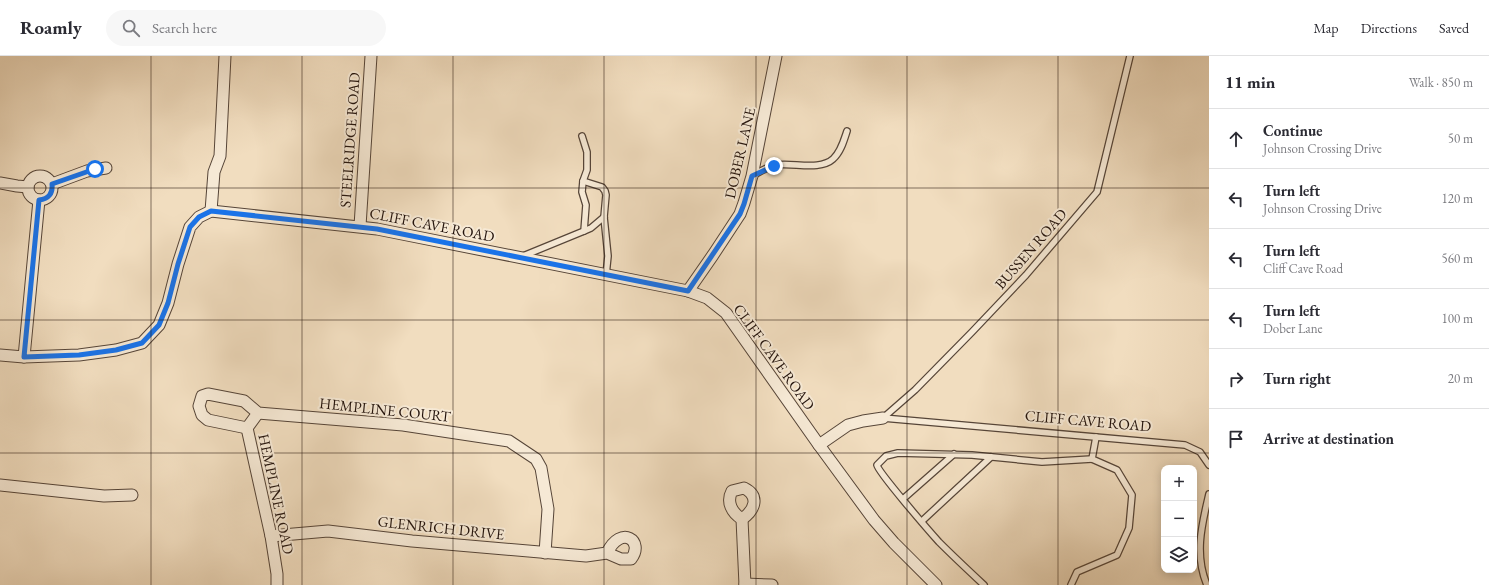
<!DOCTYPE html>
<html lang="en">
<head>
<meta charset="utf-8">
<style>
	:root { --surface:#fff; --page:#f7f7f7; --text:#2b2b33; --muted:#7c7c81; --line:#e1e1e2 }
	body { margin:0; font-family:"EB Garamond",serif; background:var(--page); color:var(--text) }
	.controls { position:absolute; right:12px; bottom:12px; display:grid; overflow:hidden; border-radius:8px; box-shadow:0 2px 10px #0003 }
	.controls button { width:36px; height:36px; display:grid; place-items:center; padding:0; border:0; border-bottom:1px solid var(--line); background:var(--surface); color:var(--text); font:20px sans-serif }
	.stop { position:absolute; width:12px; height:12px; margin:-9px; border:3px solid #1a73e8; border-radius:50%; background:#fff }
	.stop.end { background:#1a73e8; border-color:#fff; box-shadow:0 1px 4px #0008 }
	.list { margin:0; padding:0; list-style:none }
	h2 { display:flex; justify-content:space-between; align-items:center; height:52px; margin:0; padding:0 16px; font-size:17px }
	h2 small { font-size:13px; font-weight:400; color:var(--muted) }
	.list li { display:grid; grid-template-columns:26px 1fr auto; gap:12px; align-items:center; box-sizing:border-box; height:60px; padding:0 16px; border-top:1px solid var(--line) }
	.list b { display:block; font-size:15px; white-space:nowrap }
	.list p { margin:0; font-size:13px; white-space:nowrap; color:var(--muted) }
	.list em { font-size:13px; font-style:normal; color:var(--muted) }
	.icon { flex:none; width:22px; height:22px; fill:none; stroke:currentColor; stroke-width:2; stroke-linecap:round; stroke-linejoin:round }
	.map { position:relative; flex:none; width:1209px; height:529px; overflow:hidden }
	header { display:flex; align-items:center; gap:24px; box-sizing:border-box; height:56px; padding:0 20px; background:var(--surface); border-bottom:1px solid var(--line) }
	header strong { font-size:19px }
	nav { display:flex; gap:22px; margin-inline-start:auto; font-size:14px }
	.search { width:280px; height:36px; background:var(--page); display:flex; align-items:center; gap:10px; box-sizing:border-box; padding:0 14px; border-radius:22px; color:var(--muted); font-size:15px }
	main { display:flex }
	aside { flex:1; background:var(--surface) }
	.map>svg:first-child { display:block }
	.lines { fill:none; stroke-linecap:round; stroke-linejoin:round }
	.lane-casing { stroke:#564538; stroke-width:8 }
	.street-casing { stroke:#564538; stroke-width:13 }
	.lane { stroke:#f6e9d5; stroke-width:5.5 }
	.street { stroke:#f6e9d5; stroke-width:11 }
	.route { stroke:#1a73e8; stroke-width:5 }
	.grid { fill:none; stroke:#22120b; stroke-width:1; stroke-opacity:0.55 }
	.labels { text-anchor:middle; stroke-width:4; stroke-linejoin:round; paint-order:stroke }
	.street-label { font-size:15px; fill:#22120b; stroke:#f6e9d5 }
</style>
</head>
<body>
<header>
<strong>Roamly</strong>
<div class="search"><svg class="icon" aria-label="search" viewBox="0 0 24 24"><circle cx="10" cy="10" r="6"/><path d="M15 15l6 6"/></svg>Search here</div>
<nav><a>Map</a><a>Directions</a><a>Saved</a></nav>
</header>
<main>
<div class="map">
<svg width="1209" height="529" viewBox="0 0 1209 529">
	<rect width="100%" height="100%" fill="#f1ddbf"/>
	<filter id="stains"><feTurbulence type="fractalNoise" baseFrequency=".005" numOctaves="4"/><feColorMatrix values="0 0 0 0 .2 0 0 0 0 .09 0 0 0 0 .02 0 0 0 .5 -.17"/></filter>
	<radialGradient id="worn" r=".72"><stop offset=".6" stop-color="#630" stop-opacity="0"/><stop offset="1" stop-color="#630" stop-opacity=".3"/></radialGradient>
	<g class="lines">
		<defs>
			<g id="lane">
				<path d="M752 120C759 116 767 111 775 109 792 106 820 115 833 103 841 96 844 84 847 75"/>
				<polyline points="583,125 602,131 605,135 606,139 604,161 608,200 606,219"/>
				<polyline points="584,175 591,172 604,161"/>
				<polyline points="523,200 584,175 586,149 582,136 583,125 587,114 587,96 582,80"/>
				<polyline points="883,362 915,334 972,276 1026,219 1097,136 1130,0"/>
				<polyline points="883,362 1185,389 1200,396 1209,409"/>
				<polyline points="903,443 954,398"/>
				<polyline points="922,465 991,401"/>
				<path d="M984 529C969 515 954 501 939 486 930 476 878 416 877 409L886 400 898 397 972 399 1042 406 1092 403"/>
				<polyline points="1071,529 1077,516 1117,499 1129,472 1132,439 1117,414 1092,403 1096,381"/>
				<path d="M1207 529C1194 498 1202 468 1209 438"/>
			</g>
			<g id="street">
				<circle cx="40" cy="132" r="12"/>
				<polyline points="0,127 17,130 28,131"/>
				<polyline points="52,128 87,115 106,112"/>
				<polyline points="211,155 214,116 220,100 225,0"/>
				<polyline points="360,170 371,0"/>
				<polyline points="688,235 713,199 740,158 744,147 752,120 776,0"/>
				<polyline points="0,299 24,301 79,299 116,294 142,287 159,269 168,247 178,208 190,171 199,161 211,155 377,173 688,235 707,242 726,257 819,389 848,369 863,365 883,362"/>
				<polyline points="24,301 39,144"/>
				<polyline points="258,357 247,372 271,480 277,518 277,529"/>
				<polyline points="247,372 208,364 202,359 199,350 202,340 208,338 244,345 258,357 403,369 509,385 536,403 541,412 548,453 545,497"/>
				<polyline points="819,389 874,464 894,487 936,529"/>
				<polyline points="0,429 104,440 132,439"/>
				<path d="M744 432C760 440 755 454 742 463 732 457 726 446 732 435Z"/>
				<polyline points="742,463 745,529"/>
				<path d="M271 480 328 475 412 485 586 500 607 497 621 503H631C645 485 621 468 607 497"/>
				<polyline points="745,528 772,529"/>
			</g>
		</defs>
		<use href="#lane" class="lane-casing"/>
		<use href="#street" class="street-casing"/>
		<use href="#lane" class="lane"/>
		<use href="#street" class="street"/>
	</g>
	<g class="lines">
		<path class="route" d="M95 113 52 128C53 137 49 143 39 144L24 301 79 299 116 294 142 287 159 269 168 247 178 208 190 171 199 161 211 155 377 173 688 235 740 158 744 148 752 120 774 110"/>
	</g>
	<path class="grid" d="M151 0V529M302 0V529M453 0V529M604 0V529M756 0V529M907 0V529M1058 0V529M0 132H1209M0 264H1209M0 397H1209"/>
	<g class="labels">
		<g class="street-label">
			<text transform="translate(350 84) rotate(-86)" y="5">STEELRIDGE ROAD</text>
			<text transform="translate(740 97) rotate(-77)" y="5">DOBER LANE</text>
			<text transform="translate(432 169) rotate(11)" y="5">CLIFF CAVE ROAD</text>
			<text transform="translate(1031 193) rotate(-49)" y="5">BUSSEN ROAD</text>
			<text transform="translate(774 301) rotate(54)" y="5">CLIFF CAVE ROAD</text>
			<text transform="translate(385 354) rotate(6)" y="5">HEMPLINE COURT</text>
			<text transform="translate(1088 365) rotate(5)" y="5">CLIFF CAVE ROAD</text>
			<text transform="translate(276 438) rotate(78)" y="5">HEMPLINE ROAD</text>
			<text transform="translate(441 472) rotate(6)" y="5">GLENRICH DRIVE</text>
		</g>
	</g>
	<rect width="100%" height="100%" filter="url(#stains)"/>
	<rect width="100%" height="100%" fill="url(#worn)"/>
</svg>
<div class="controls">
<button>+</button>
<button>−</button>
<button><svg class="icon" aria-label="layers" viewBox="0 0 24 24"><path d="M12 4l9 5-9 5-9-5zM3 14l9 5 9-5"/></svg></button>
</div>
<div class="stop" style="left:95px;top:113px"></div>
<div class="stop end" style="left:774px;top:110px"></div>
</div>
<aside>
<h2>11 min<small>Walk · 850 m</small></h2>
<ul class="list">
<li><svg class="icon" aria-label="ahead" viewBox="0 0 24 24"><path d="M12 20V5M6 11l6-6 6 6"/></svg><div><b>Continue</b><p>Johnson Crossing Drive</p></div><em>50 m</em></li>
<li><svg class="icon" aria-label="left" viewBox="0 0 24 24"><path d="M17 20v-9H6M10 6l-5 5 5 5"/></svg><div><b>Turn left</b><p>Johnson Crossing Drive</p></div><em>120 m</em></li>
<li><svg class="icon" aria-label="left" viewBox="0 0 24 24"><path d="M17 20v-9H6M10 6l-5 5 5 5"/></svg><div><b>Turn left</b><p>Cliff Cave Road</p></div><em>560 m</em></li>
<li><svg class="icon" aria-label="left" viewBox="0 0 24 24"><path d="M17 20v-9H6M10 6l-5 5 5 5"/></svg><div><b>Turn left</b><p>Dober Lane</p></div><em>100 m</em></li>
<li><svg class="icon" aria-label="right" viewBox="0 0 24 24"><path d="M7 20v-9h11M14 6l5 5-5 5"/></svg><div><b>Turn right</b></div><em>20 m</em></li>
<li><svg class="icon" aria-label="arrive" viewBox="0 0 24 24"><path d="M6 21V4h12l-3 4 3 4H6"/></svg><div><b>Arrive at destination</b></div></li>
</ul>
</aside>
</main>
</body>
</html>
